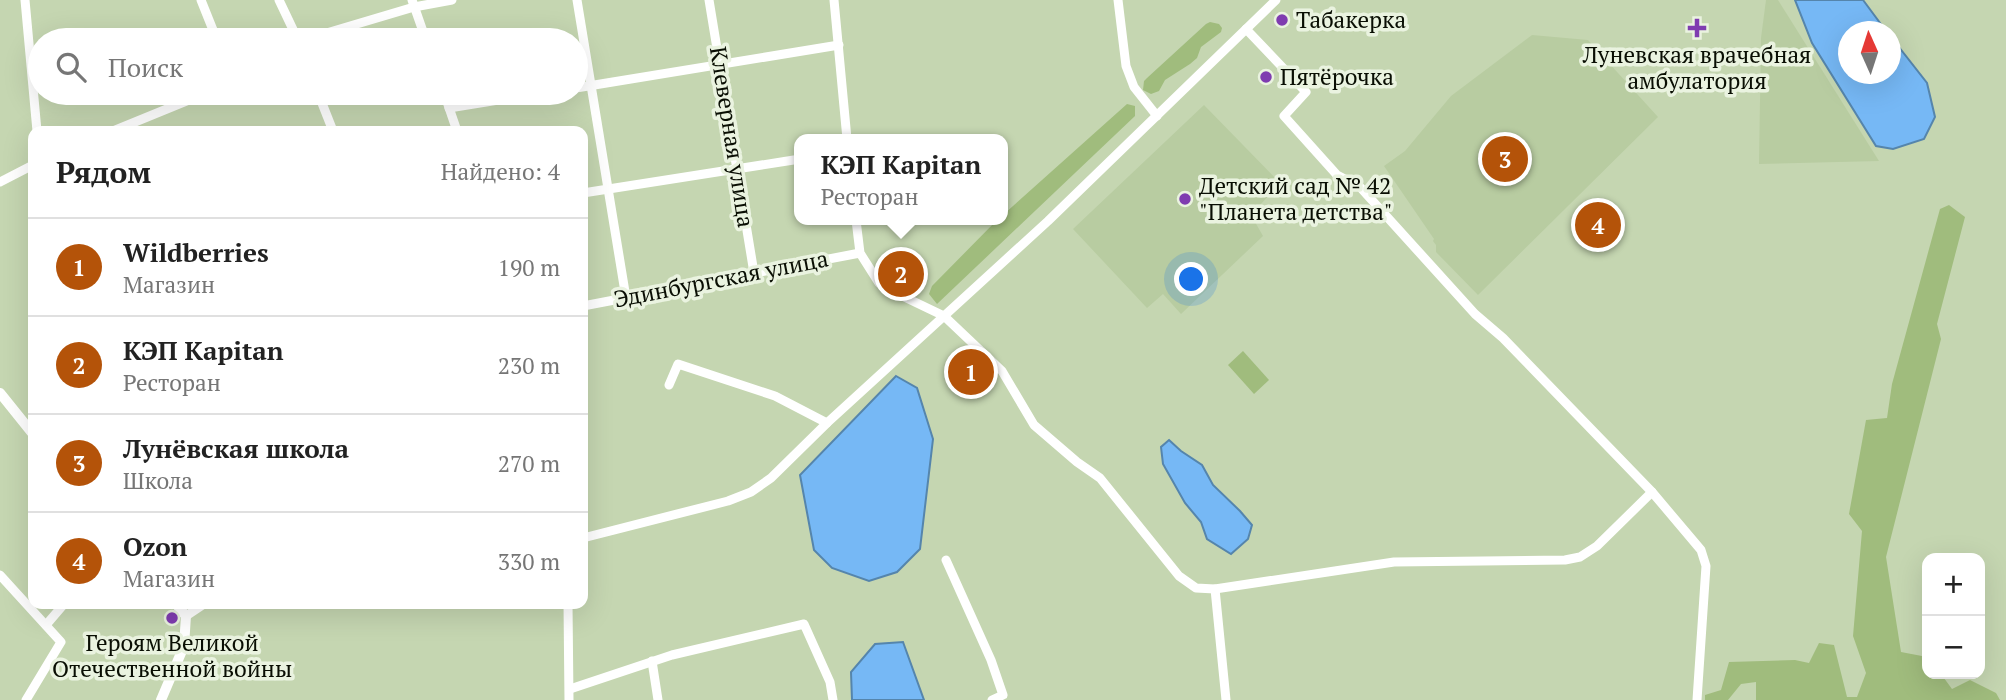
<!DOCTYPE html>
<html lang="ru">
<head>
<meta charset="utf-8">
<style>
	:root { --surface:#fff; --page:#f2f2f2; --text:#222; --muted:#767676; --line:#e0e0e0; --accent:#b45309 }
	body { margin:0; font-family:"PT Serif",serif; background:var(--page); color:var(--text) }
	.controls { position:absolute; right:21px; bottom:21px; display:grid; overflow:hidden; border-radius:14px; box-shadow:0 7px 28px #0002 }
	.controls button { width:63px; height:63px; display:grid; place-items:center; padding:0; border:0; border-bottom:2px solid var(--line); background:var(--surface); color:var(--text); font:35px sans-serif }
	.compass { position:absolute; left:1838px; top:21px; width:63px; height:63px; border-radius:50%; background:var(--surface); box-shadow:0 7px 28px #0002; rotate:357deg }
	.you { position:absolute; left:1192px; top:280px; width:24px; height:24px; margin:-18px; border:5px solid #fff; border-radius:50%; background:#1a73e8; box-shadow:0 0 0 10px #1a73e833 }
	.badge { display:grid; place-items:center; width:46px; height:46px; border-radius:50%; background:var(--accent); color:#fff; font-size:23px; font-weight:700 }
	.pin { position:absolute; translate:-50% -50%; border:4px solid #fff; box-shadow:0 2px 7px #0006 }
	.popup { position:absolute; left:794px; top:134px; width:214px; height:91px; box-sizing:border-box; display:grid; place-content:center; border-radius:14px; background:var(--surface); filter:drop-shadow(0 2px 5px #0005); font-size:23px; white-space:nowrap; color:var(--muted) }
	.popup b { font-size:26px; color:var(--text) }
	.popup::after { content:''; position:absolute; left:50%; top:100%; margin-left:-14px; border:14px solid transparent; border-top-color:var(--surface) }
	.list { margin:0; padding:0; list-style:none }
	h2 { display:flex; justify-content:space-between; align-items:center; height:91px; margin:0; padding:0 28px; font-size:30px }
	h2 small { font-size:23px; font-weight:400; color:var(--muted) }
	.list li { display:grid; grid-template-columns:46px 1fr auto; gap:21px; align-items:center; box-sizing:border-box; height:98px; padding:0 28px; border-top:2px solid var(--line) }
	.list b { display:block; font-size:26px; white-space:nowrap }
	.list p { margin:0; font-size:23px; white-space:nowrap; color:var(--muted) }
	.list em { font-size:23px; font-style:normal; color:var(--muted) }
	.icon { flex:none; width:38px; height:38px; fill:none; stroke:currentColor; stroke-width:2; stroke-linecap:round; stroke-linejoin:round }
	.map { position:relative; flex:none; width:2006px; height:700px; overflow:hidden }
	.search { position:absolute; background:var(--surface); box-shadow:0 7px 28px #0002; left:28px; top:28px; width:560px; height:77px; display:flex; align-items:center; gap:18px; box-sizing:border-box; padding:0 24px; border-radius:38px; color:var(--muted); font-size:26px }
	.panel { position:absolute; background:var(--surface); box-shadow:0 7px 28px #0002; left:28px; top:126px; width:560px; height:483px; border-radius:14px }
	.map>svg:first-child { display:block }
	.built { fill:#b8cca1 }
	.green { fill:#a0bc7d }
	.water { fill:#76b8f5; stroke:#5585ac; stroke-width:2 }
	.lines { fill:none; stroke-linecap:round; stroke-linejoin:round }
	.minor { stroke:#fff; stroke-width:9 }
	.major { stroke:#fff; stroke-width:10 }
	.poi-dot { fill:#7f3cb0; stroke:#eaf3e0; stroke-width:2.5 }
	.labels { text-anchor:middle; stroke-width:7; stroke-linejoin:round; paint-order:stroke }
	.poi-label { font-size:23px; fill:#090e03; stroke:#eaf3e0; text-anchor:start }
	.street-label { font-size:23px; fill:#090e03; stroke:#eaf3e0 }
</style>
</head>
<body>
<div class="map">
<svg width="2006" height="700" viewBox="0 0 2006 700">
	<rect width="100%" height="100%" fill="#c5d6b1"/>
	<g class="built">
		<polygon points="1766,0 1778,0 1879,161 1759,164 1761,38"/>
		<polygon points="1532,35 1588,40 1658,117 1478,295 1436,252 1436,245 1433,241 1434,239 1384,166 1405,151 1451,96"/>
		<polygon points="1204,105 1280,183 1251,215 1263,236 1181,314 1163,294 1147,308 1073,229"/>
	</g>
	<g class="green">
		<polygon points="1210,22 1219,24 1222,28 1221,32 1201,47 1197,58 1190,64 1165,80 1159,91 1151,94 1143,90 1144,81 1147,78 1206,24"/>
		<polygon points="1127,104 1135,106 1135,116 937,304 929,294 932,286 997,220 1002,220 1003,215"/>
		<polygon points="1949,205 1965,217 1937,324 1941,339 1886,557 1901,652 1927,657 1927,674 1941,674 1952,689 1970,680 1996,693 2000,700 1756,700 1756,682 1741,684 1728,700 1705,700 1705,695 1721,690 1729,662 1795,660 1809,663 1819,643 1834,645 1847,697 1857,697 1866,673 1853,636 1862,531 1849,514 1866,420 1887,418 1892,384 1940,209"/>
		<polygon points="1243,351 1269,380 1254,394 1228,365"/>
	</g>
	<g class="water">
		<polygon points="1795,0 1863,0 1886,31 1848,32 1848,74 1890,74 1891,37 1927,83 1935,117 1924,139 1893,149 1876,146 1812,43"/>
		<polygon points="896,376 917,388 933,439 920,549 897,572 869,581 832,568 814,550 800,475"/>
		<polygon points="1169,440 1181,451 1202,465 1213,485 1240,511 1252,525 1248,539 1231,554 1207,539 1201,522 1185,503 1163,464 1161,447"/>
		<polygon points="903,642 924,700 852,700 851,672 875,644"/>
	</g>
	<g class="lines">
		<g class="minor">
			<polyline points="25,0 37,131"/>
			<polyline points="201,0 217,40"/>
			<polyline points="279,0 298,40"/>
			<polyline points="412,0 426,40"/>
			<polyline points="577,0 626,298"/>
			<polyline points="709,0 754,273"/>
			<polyline points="834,0 847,139"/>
			<polyline points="1118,0 1126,66 1134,87 1157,116"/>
			<polyline points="1246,29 1306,92 1284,116 1337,175 1360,187 1475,314 1503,338 1652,492 1701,550 1706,566 1697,700"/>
			<polyline points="303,40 414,7 452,0"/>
			<polyline points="576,88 839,45"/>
			<polyline points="318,93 333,131"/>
			<polyline points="444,93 457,131"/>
			<polyline points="449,108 543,93"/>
			<polyline points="113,131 206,93"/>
			<polyline points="0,182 33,165"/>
			<polyline points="583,193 800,159"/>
			<polyline points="856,220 860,253 879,283 896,293 944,316 1002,371 1034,425 1077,462 1100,478 1179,576 1196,588 1215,589 1394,562 1565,560 1580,557 1597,546 1652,492"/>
			<polyline points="583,306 860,253"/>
			<polyline points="669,385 678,364 775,396 827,423"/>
			<polyline points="583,538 728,501 751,492 771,478 827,423 1048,221 1276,0"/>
			<polyline points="946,560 991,660 1003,695 992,700"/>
			<polyline points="0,575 61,642 26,700"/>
			<polyline points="1215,589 1226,700"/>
			<polyline points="568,604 569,700"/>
			<polyline points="186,616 204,604"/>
			<polyline points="46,625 64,604"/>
			<polyline points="652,661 658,700"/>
			<polyline points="570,689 672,655 804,624 830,682 833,700"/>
		</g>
		<g class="major">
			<polyline points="0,393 33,434"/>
			<polyline points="161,700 184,646 186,616 176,604"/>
		</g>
	</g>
	<g class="poi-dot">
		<circle cx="1282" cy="20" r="7"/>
		<path d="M1693.5 17.5h7v7h7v7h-7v7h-7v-7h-7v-7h7z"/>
		<circle cx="1266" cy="77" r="7"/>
		<circle cx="1185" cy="199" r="7"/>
		<circle cx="172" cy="618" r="7"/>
	</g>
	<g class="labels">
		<g class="poi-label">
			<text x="1296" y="28">Табакерка</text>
			<text x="1697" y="63" text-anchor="middle">Луневская врачебная<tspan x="1697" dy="26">амбулатория</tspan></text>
			<text x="1280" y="85">Пятёрочка</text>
			<text x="1199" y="194">Детский сад № 42<tspan x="1199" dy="26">"Планета детства"</tspan></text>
			<text x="172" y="651" text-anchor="middle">Героям Великой<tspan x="172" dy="26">Отечественной войны</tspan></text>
		</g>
		<g class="street-label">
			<text transform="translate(732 137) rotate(81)" y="8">Клеверная улица</text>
			<text transform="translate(721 279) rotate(-11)" y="8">Эдинбургская улица</text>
		</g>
	</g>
</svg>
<div class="controls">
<button>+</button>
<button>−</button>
</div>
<svg class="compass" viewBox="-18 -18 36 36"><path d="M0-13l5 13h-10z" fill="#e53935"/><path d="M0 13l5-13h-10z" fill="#767676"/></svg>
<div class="you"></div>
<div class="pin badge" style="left:971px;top:372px">1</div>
<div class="pin badge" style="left:901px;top:274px">2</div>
<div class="popup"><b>КЭП Kapitan</b>Ресторан</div>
<div class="pin badge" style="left:1505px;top:159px">3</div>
<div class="pin badge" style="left:1598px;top:225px">4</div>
<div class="search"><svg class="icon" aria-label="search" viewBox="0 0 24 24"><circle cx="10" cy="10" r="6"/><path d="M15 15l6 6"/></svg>Поиск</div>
<section class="panel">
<h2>Рядом<small>Найдено: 4</small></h2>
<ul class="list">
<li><span class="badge">1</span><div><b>Wildberries</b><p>Магазин</p></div><em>190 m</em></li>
<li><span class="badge">2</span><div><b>КЭП Kapitan</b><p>Ресторан</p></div><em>230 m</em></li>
<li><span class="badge">3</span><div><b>Лунёвская школа</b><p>Школа</p></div><em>270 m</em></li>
<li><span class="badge">4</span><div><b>Ozon</b><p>Магазин</p></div><em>330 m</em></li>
</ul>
</section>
</div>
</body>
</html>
